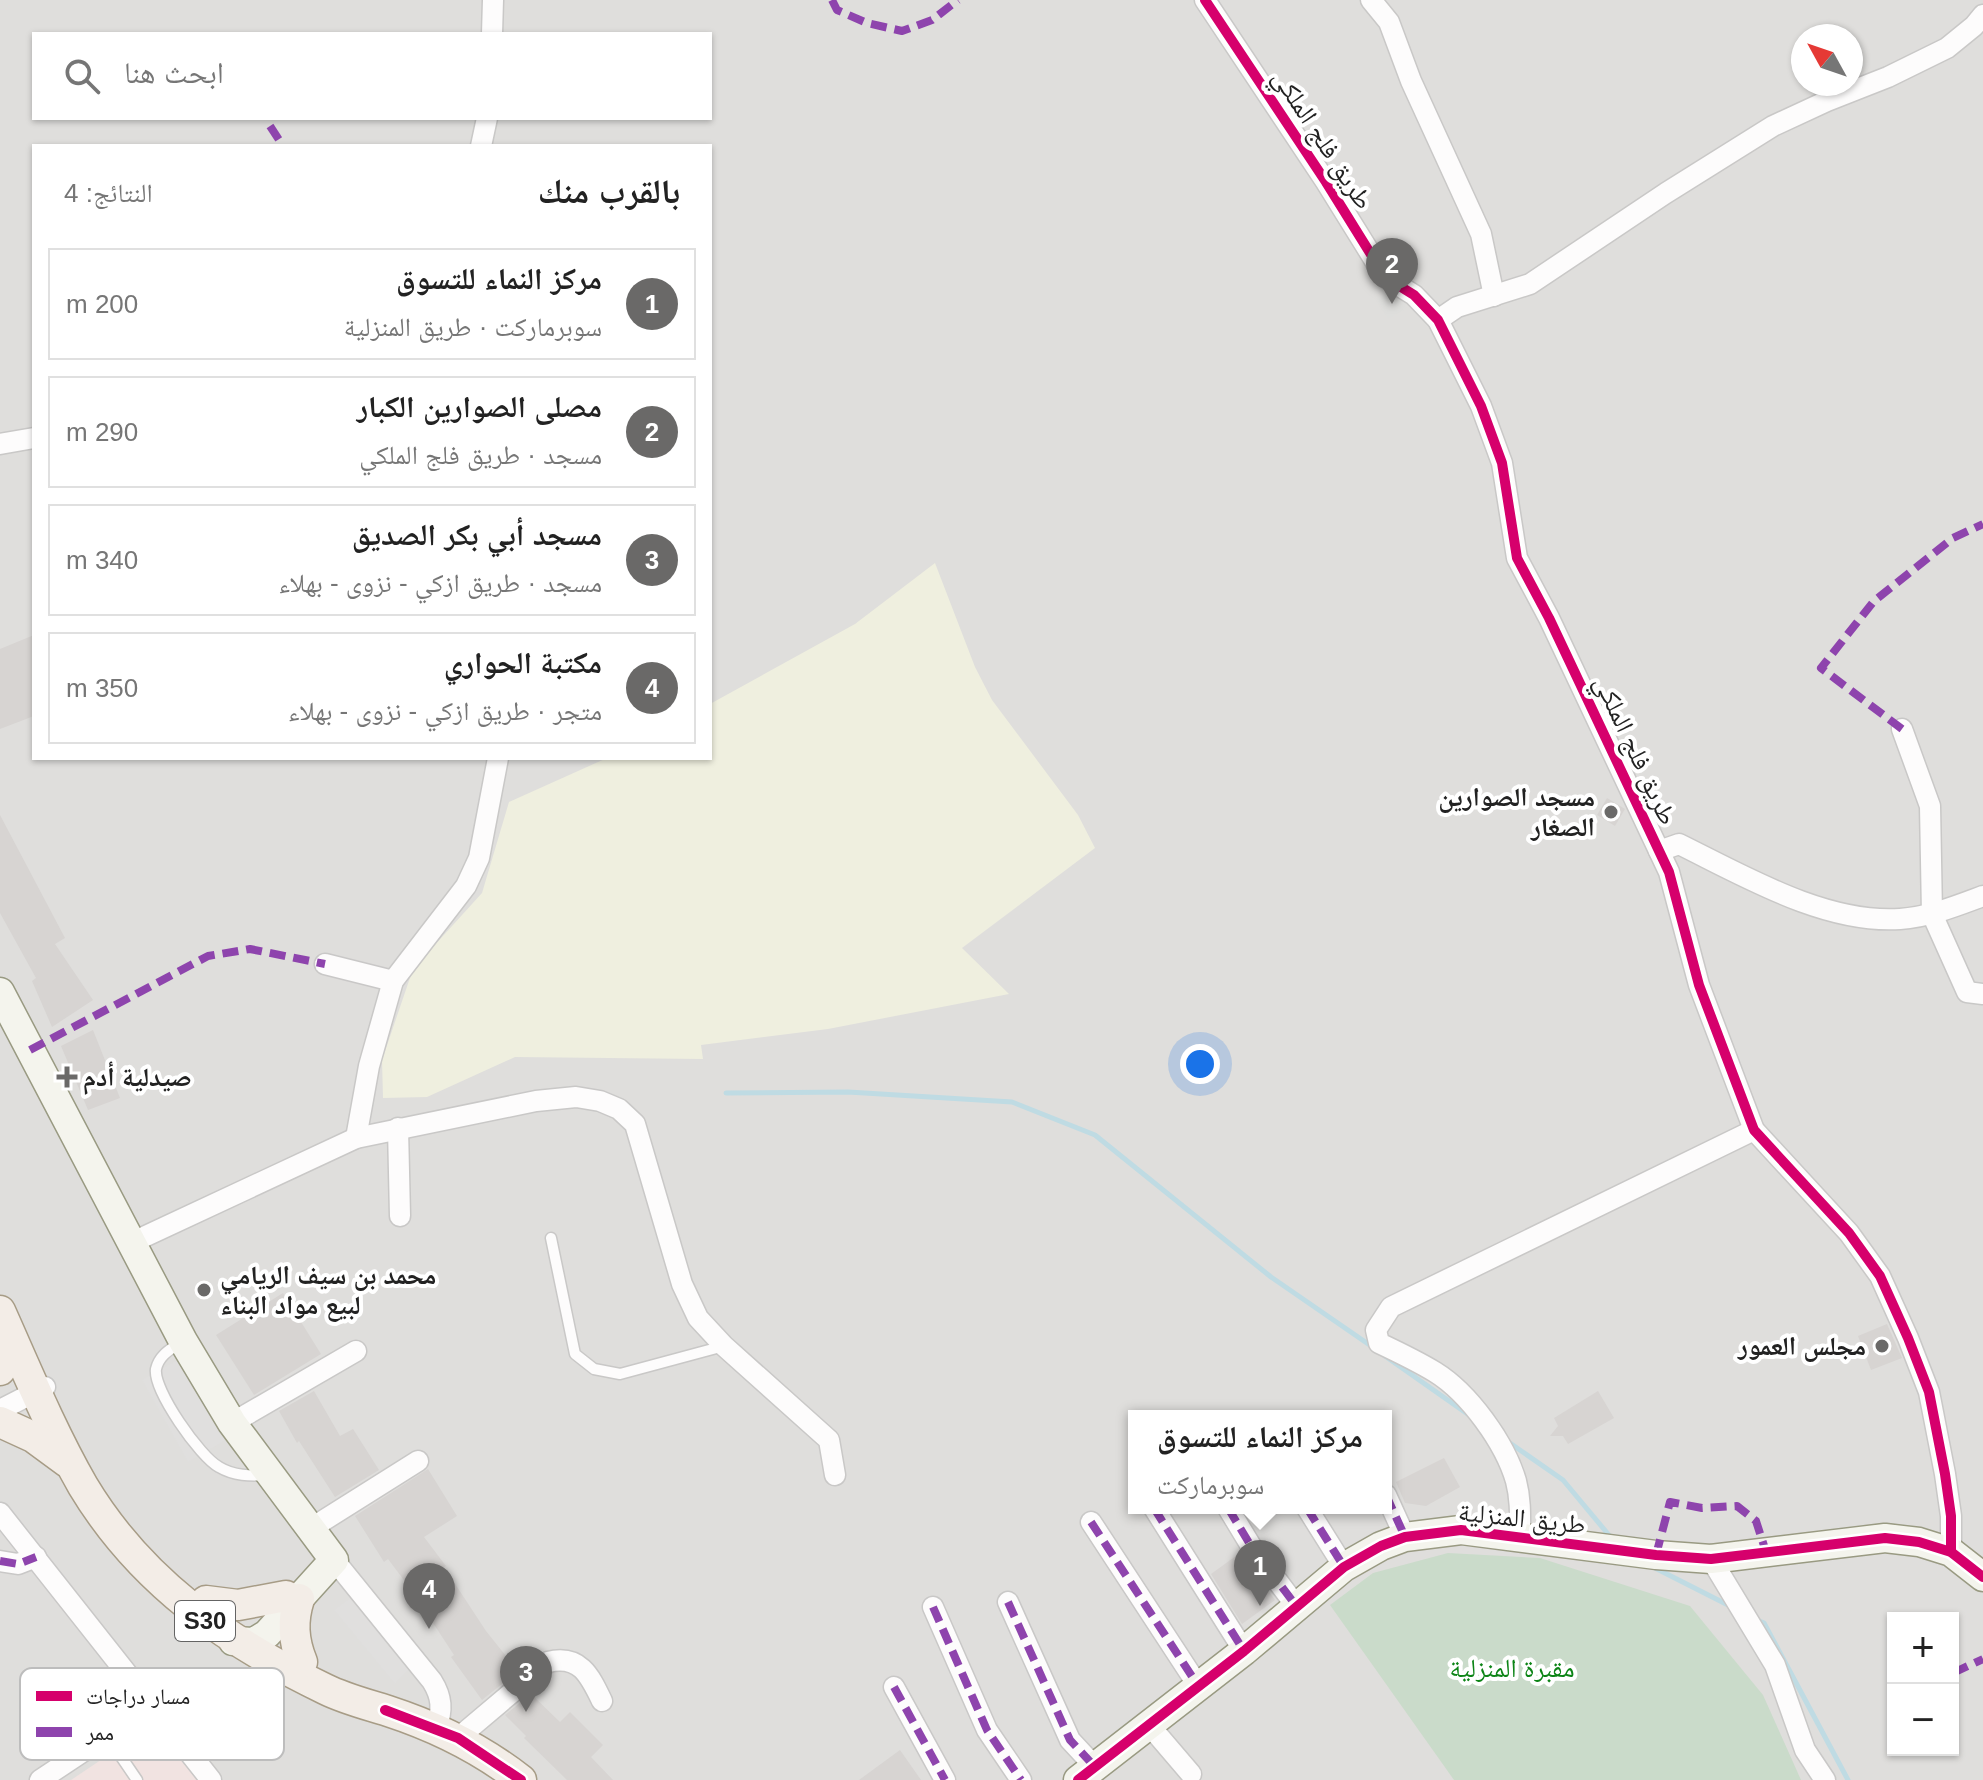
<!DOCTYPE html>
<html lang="ar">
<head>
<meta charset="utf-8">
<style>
	:root { --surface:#fff; --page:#f6f6f6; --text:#222; --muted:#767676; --line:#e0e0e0; --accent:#6a6968 }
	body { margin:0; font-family:Arial,"Noto Naskh Arabic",sans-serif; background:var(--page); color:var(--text); direction:rtl }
	.controls { position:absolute; right:24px; bottom:24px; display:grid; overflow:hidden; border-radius:0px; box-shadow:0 2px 6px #0004 }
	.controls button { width:72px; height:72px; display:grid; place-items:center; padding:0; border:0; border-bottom:2px solid var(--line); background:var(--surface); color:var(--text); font:40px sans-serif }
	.compass { position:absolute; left:1791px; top:24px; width:72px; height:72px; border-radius:50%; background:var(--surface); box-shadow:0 2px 6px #0004; rotate:310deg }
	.you { position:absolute; left:1200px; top:1064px; width:28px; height:28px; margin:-20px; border:6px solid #fff; border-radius:50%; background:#1a73e8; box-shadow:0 0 0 12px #1a73e833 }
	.badge { display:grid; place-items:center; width:52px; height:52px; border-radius:50%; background:var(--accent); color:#fff; font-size:26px; font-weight:700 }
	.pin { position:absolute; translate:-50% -66px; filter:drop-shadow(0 2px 4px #0008) }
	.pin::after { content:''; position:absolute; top:42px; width:28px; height:24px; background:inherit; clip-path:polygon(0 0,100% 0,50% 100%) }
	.popup { position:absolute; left:1128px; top:1410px; width:264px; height:104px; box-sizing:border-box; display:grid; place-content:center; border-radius:0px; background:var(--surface); filter:drop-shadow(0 2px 6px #0005); font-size:26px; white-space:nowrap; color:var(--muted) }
	.popup b { font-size:30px; color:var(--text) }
	.popup::after { content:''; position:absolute; left:50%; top:100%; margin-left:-16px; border:16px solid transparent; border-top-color:var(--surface) }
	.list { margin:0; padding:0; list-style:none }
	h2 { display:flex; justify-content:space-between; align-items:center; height:104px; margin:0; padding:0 32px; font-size:34px }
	h2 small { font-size:26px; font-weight:400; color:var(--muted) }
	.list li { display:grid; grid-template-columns:52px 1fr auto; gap:24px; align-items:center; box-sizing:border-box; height:112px; margin:0 16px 16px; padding:0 16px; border:2px solid var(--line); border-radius:0px }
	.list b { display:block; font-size:30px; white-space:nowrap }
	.list p { margin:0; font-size:26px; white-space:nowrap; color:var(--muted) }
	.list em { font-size:26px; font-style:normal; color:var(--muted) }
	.icon { flex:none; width:44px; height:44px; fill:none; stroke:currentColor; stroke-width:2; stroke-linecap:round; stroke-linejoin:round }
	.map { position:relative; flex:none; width:1983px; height:1780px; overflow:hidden; direction:ltr }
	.search { position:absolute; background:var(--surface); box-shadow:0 2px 6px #0004; left:32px; top:32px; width:680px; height:88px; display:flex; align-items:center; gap:20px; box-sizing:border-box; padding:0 28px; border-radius:0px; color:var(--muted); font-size:30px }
	.panel { position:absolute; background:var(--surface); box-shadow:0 2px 6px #0004; left:32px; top:144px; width:680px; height:616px; border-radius:0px; direction:rtl }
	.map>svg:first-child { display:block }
	.residential { fill:#dfdedc; fill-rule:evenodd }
	.commercial { fill:#f1e3e1 }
	.religious { fill:#dededc }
	.farmland { fill:#efefdf }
	.cemetery { fill:#cadbca }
	.parking { fill:#e0dfde }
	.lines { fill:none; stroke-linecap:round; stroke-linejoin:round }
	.stream { stroke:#bfdbe3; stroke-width:5 }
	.building { fill:#d7d4d2 }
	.lane-casing { stroke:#c9c8c7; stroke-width:13 }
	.street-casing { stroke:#c9c8c7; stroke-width:23 }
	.secondary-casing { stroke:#999a82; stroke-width:31 }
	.primary-casing { stroke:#a79c86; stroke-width:33 }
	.lane { stroke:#fdfcfc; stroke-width:10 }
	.street { stroke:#fdfcfc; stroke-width:20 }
	.secondary { stroke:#f4f4ed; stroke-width:28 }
	.primary { stroke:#f3ede7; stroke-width:30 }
	.quiet { stroke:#8e44ad; stroke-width:8; stroke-dasharray:16 8; stroke-linecap:butt }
	.cycleway-casing { stroke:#fff; stroke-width:15 }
	.cycleway { stroke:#d6006c; stroke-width:10 }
	.poi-dot { fill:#6a6968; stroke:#fff; stroke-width:3 }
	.labels { text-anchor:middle; stroke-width:8; stroke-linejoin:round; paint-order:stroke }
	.shield { fill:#fff; stroke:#646464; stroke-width:2 }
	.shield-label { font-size:24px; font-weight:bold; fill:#222 }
	.street-label { font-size:26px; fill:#222; stroke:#fff }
	.poi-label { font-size:26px; font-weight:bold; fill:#222; stroke:#fff; text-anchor:end }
	.park-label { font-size:26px; fill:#0c8416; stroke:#fff }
	.key { fill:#fff; stroke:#bdbdbd; stroke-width:2 }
	.key-label { font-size:22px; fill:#222 }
</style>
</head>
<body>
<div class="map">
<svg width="1983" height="1780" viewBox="0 0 1983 1780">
	<rect width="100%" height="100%" fill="#f0eeeb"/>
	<path class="residential" d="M0 0H1983V1780H0ZM34 34H710V118H34ZM1803 36H1851V84H1803ZM34 146H710V758H34ZM1134 1416H1386V1508H1134ZM1893 1618H1953V1750H1893Z"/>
	<polygon class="commercial" points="144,1731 174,1737 210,1780 71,1780"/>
	<polygon class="religious" points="1396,288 1407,308 1388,319 1377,299"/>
	<polygon class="farmland" points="935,563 975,667 992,700 1078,815 1095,848 962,948 1009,994 828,1029 701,1045 703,1059 515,1057 427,1097 383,1098 382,1060 413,969 482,893 509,802 607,758 710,758 710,704 855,624"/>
	<polygon class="cemetery" points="1448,1553 1540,1558 1690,1606 1763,1695 1801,1780 1454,1780 1330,1605 1373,1573"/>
	<g class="parking">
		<polygon points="183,1357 229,1438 188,1462 142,1380"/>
		<polygon points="350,1598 410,1668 395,1684 334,1610"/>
	</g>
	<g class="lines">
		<g class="stream">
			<polyline points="726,1093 848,1092 1012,1102 1095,1135 1271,1277 1374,1348"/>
			<polyline points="1385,1356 1469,1415"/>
			<polyline points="1507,1441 1563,1480 1613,1540"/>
			<polyline points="1653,1567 1730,1606"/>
			<polyline points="1757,1620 1764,1623 1848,1780"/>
		</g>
	</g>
	<g class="building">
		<polygon points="34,635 34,716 0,729 0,649"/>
		<polygon points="1607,798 1625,809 1615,826 1597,815"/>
		<polygon points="0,815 65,938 55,944 93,1000 52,1027 32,981 36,978 0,913"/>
		<polygon points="93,1030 120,1098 88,1110 61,1046"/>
		<polygon points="283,1293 321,1354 254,1395 216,1335"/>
		<polygon points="1887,1324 1902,1358 1871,1370 1858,1336"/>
		<polygon points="314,1391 340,1436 353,1429 379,1470 335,1497 299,1441 297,1443 279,1411"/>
		<polygon points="1598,1391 1614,1418 1568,1444 1563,1436 1550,1436 1558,1426 1554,1418"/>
		<polygon points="1444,1458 1460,1487 1426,1506 1405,1503 1396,1482"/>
		<polygon points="428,1469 457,1516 424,1537 446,1566 444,1567 486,1631 518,1671 482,1700 451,1657 454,1655 412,1591 388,1559 384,1562 355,1516"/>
		<polygon points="1240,1553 1275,1600 1242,1624 1211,1574"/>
		<polygon points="531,1694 560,1722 570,1712 603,1745 591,1757 613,1780 567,1780 524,1738 526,1736 505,1715"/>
		<polygon points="900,1750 921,1780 859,1780"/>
	</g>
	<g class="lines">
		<defs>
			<g id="lane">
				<polyline points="551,1238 575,1354 594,1369 620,1374 724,1346"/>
				<path d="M181 1342C171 1349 159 1355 156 1369 153 1390 200 1457 219 1467 234 1476 250 1476 267 1475"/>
				<polyline points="107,1736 137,1780"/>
			</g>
			<g id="street">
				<polyline points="1205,0 1326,182 1385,277 1414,295 1438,320 1481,406 1502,463 1517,558 1549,618 1669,872 1699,985 1754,1130 1849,1233 1880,1276 1908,1338 1929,1392 1945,1474 1951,1516 1951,1552"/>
				<polyline points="1371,0 1389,22 1411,81 1481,234 1494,296"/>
				<polyline points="492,34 493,0"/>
				<polyline points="481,146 487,118"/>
				<polyline points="1438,320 1457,307 1530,284 1666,193 1773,126 1827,101 1888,77 1947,48 1974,26 1983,15"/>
				<polyline points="0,444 34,438"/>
				<polyline points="1902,729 1930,806 1932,914 1967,992 1983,994"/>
				<path d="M1659 851 1679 844C1744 876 1825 924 1900 919 1929 917 1956 906 1983 896"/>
				<polyline points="325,964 393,981"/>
				<polyline points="398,1128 400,1216"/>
				<polyline points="356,1138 369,1066 393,981 466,886 479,858 498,758"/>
				<polyline points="133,1242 356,1138 536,1101 576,1097 600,1101 619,1109 635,1124 682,1284 698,1318 724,1346 829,1440 835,1475"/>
				<polyline points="0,1410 45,1387"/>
				<polyline points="232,1423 356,1351"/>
				<polyline points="1386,1495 1405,1537"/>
				<polyline points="1154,1508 1244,1651"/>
				<polyline points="1228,1508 1251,1546 1297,1607"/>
				<polyline points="1307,1508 1344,1567"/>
				<polyline points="0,1513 211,1780"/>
				<polyline points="1091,1522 1199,1687"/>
				<polyline points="310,1529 418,1461"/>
				<path d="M1520 1537C1520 1518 1521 1500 1516 1481 1505 1443 1469 1393 1435 1372 1417 1361 1398 1352 1379 1343L1376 1330 1391 1307 1754 1130"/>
				<polyline points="1711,1559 1775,1665 1805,1750 1825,1780"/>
				<path d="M334 1560 432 1681C442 1697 443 1710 436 1728"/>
				<polyline points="0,1561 18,1564 36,1557"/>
				<polyline points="1008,1602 1070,1740 1096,1768"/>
				<polyline points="933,1607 987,1730 1021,1780"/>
				<polyline points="894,1687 945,1780"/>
				<polyline points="1150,1726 1191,1774"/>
				<path d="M458 1738 548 1662C580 1654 590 1676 602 1701"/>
				<polyline points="40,1780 123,1725 151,1702"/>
			</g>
			<g id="secondary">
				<polyline points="0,992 183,1341 232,1423 334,1560 267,1634 254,1642 233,1641"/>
				<polyline points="1078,1780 1244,1651 1344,1567 1381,1546 1405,1537 1461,1530 1656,1555 1711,1559 1885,1538 1919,1542 1951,1552 1983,1577"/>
			</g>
			<g id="primary">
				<path d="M0 1311C26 1369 51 1430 83 1486 140 1581 227 1642 325 1689 345 1699 366 1704 388 1711 437 1727 480 1748 521 1780"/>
				<polyline points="0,1370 3,1323"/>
				<polyline points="0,1422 33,1437 67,1462"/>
				<path d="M299 1599C292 1621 293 1640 302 1662"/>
				<polyline points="206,1601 238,1605 286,1596"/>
			</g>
		</defs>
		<use href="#lane" class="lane-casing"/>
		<use href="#street" class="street-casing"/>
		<use href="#secondary" class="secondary-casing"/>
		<use href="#primary" class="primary-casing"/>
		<use href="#lane" class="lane"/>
		<use href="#street" class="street"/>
		<use href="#secondary" class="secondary"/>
		<use href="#primary" class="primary"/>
		<g class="quiet">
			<polyline points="832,0 837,10 867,23 902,31 932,20 958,0"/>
			<polyline points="270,126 283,146"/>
			<polyline points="1902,729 1821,668 1874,601 1953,538 1983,524"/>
			<polyline points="30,1050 208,956 250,949 325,964"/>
			<polyline points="1386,1495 1405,1537"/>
			<polyline points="1154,1508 1244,1651"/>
			<polyline points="1228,1508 1251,1546 1297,1607"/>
			<polyline points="1307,1508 1344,1567"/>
			<polyline points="1091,1522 1199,1687"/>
			<polyline points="1656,1555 1670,1502 1702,1508 1737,1506 1756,1521 1766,1552"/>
			<polyline points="0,1561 18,1564 36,1557"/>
			<polyline points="1008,1602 1070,1740 1096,1768"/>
			<polyline points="933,1607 987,1730 1021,1780"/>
			<polyline points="1953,1673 1983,1659"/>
			<polyline points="894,1687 945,1780"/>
		</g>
		<defs>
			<g id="cycleway">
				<polyline points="1205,0 1326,182 1385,277 1414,295 1438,320 1481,406 1502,463 1517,558 1549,618 1669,872 1699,985 1754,1130 1849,1233 1880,1276 1908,1338 1929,1392 1945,1474 1951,1516 1951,1552"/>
				<polyline points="385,1710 458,1738 521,1780"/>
				<polyline points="1078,1780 1244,1651 1344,1567 1381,1546 1405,1537 1461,1530 1656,1555 1711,1559 1885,1538 1919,1542 1951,1552 1983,1577"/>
			</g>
		</defs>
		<use href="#cycleway" class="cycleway-casing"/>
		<use href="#cycleway" class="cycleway"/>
	</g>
	<g class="poi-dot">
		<circle cx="1611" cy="812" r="8"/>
		<path d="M63 1065h8v8h8v8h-8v8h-8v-8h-8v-8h8z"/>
		<circle cx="204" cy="1290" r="8"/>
		<circle cx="1882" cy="1346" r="8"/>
	</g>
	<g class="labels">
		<rect class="shield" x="175" y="1601" width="60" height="40" rx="6"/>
		<g class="shield-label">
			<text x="205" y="1629">S30</text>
		</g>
		<g class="street-label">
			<text transform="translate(1323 139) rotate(57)" y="9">طريق فلج الملكي</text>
			<text transform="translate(1636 750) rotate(65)" y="9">طريق فلج الملكي</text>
			<text transform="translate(1522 1518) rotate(6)" y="9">طريق المنزلية</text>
		</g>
		<g class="poi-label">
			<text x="1595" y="806">مسجد الصوارين<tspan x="1595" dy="30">الصغار</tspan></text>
			<text x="83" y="1086" text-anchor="start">صيدلية أدم</text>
			<text x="220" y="1284" text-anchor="start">محمد بن سيف الريامي<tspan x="220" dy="30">لبيع مواد البناء</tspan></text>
			<text x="1866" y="1355">مجلس العمور</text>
		</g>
		<g class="park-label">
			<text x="1512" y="1677">مقبرة المنزلية</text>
		</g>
	</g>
	<rect x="20" y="1668" width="264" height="92" rx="12" class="key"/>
	<rect x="36" y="1691" width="36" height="10" fill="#d6006c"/>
	<rect x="36" y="1727" width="36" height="10" fill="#8e44ad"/>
	<g class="key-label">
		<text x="86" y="1704">مسار دراجات</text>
		<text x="86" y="1740">ممر</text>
	</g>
</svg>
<div class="controls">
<button>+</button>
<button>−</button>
</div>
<svg class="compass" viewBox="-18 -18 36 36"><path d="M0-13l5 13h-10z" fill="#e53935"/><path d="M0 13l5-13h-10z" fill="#767676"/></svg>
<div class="you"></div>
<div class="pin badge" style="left:1260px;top:1606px">1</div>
<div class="popup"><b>مركز النماء للتسوق</b>سوبرماركت</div>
<div class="pin badge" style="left:1392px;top:304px">2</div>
<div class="pin badge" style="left:526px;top:1712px">3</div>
<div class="pin badge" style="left:429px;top:1629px">4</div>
<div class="search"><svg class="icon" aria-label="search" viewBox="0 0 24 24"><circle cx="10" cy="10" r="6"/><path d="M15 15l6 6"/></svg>ابحث هنا</div>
<section class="panel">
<h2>بالقرب منك<small>النتائج: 4</small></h2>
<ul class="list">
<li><span class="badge">1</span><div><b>مركز النماء للتسوق</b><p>سوبرماركت · طريق المنزلية</p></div><em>200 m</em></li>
<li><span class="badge">2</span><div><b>مصلى الصوارين الكبار</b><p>مسجد · طريق فلج الملكي</p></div><em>290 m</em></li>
<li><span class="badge">3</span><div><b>مسجد أبي بكر الصديق</b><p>مسجد · طريق ازكي - نزوى - بهلاء</p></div><em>340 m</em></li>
<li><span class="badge">4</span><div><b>مكتبة الحواري</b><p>متجر · طريق ازكي - نزوى - بهلاء</p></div><em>350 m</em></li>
</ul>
</section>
</div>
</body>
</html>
